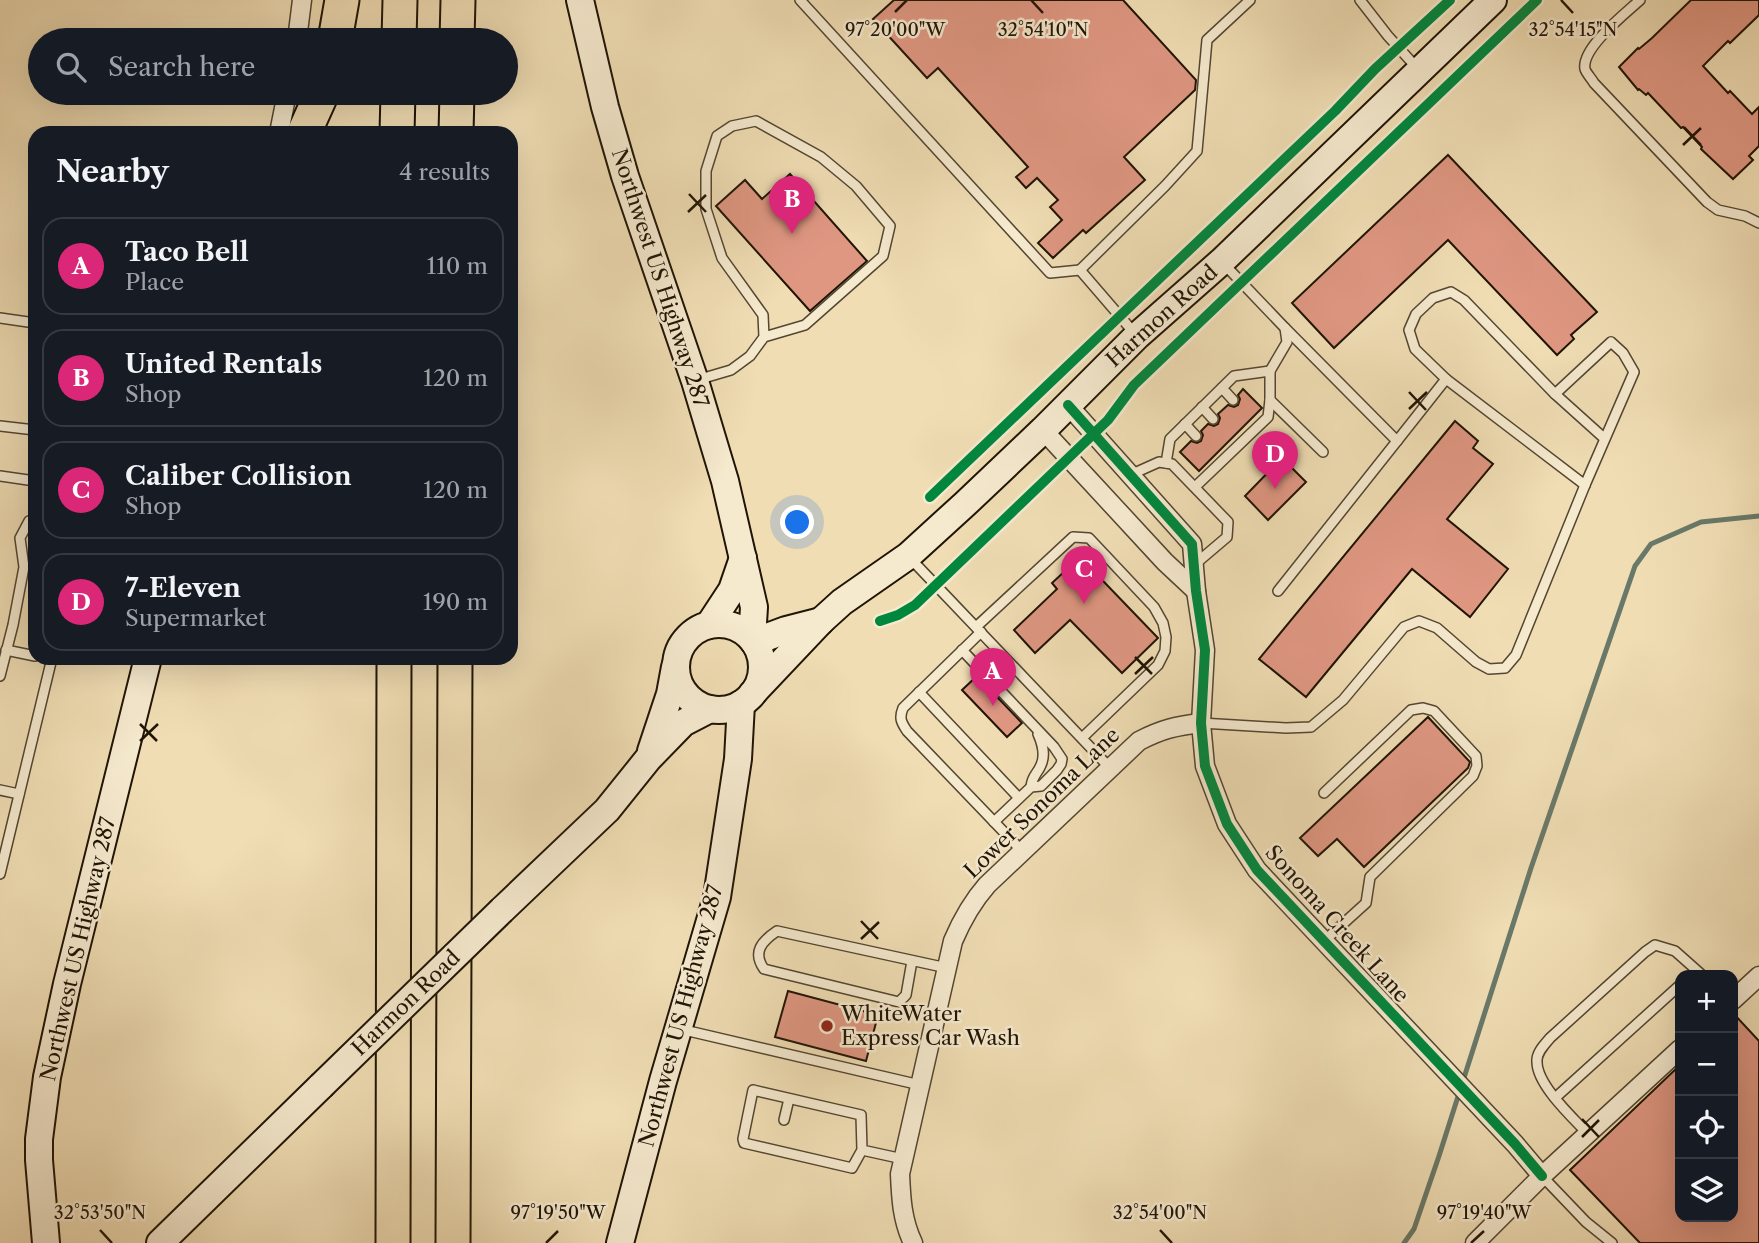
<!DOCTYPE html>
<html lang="en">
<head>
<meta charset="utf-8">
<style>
	:root { --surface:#171b24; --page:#20242c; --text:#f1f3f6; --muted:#9ea1a6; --line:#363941; --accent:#db2777 }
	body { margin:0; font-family:"Libre Caslon Text",serif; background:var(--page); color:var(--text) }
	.controls { position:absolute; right:21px; bottom:21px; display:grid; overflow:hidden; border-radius:14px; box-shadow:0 7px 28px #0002 }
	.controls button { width:63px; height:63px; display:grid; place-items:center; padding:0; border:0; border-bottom:2px solid var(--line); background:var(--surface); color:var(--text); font:35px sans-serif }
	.you { position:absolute; left:798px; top:523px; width:24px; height:24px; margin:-18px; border:5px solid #fff; border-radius:50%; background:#1a73e8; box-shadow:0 0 0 10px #1a73e833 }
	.badge { display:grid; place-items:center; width:46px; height:46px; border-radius:50%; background:var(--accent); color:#fff; font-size:23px; font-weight:700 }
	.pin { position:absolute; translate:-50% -58px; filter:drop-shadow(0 2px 4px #0008) }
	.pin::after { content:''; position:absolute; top:37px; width:24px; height:21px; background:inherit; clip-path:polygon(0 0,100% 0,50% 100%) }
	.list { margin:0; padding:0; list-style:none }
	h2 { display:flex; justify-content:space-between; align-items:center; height:91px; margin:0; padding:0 28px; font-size:30px }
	h2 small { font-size:23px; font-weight:400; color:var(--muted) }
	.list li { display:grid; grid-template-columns:46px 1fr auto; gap:21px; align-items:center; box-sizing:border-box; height:98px; margin:0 14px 14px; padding:0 14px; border:2px solid var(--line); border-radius:21px }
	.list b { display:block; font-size:26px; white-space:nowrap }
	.list p { margin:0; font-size:23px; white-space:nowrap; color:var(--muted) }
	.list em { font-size:23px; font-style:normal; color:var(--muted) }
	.icon { flex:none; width:38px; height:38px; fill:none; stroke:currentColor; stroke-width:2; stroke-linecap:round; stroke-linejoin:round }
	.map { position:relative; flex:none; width:1759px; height:1243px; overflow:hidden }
	.search { position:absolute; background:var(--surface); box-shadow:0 7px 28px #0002; left:28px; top:28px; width:490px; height:77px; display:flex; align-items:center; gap:18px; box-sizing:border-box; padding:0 24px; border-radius:38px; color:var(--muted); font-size:26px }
	.panel { position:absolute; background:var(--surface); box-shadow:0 7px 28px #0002; left:28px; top:126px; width:490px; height:539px; border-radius:21px }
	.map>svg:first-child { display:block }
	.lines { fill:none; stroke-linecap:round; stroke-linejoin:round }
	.stream { stroke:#697969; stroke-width:5 }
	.building { fill:#df9782; stroke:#1f1405; stroke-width:2 }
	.lane-casing { stroke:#534631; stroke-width:12 }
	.street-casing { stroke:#534631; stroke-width:21 }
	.secondary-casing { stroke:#1f1405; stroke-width:30 }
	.highway-casing { stroke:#1f1405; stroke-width:37 }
	.lane { stroke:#f5e9ce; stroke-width:9 }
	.street { stroke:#f5e9ce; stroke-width:18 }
	.secondary { stroke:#f5e9ce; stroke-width:26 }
	.highway { stroke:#f0ddb4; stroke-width:33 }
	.secondary-bridge-casing { stroke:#1f1405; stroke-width:30; stroke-linecap:butt }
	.secondary-bridge { stroke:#f5e9ce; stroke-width:26 }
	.cycleway-casing { stroke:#f5e9ce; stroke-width:15 }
	.cycleway { stroke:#00873e; stroke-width:10 }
	.ticks { fill:none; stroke:#1f1405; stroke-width:2.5 }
	.poi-dot { fill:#8f2418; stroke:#f5e9ce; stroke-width:2.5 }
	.labels { text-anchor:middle; stroke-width:5; stroke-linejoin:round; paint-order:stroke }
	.street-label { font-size:21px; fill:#1f1405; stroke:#f5e9ce }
	.poi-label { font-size:21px; fill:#1f1405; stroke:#f5e9ce; text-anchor:start }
	.ticks-label { font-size:18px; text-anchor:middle; fill:#1f1405; stroke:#f5e9ce; stroke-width:5; stroke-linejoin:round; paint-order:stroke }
</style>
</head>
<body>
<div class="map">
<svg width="1759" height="1243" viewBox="0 0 1759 1243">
	<rect width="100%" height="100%" fill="#f0ddb4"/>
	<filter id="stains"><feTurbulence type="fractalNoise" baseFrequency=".00286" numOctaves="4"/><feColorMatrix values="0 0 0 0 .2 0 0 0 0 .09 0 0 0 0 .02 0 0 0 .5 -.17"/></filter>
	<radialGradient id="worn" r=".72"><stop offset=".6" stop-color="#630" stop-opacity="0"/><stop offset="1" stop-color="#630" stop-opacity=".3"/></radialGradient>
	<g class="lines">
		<polyline class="stream" points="1404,1243 1414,1229 1439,1156 1531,868 1635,566 1651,544 1701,522 1759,516"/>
	</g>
	<g class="building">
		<polygon points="894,0 1123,0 1196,80 1195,90 1124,157 1145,180 1086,233 1083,230 1053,258 1038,243 1062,220 1050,207 1058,200 1037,178 1026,188 1016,177 1028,167 938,68 927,78 873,19"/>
		<polygon points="1691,0 1759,0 1759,15 1730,43 1728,41 1703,66 1728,93 1730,91 1752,114 1759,107 1759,146 1749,156 1753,160 1733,179 1701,149 1702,147 1683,127 1681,128 1648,93 1646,95 1639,89 1638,90 1619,67 1638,48 1639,49 1652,38"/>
		<polygon points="1448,155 1597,312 1571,335 1574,339 1557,355 1448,240 1334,348 1292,303"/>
		<polygon points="790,174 867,261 810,311 716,206 745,180 762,199"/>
		<polygon points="1243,389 1262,408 1199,471 1180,452 1191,441 1197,443 1201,441 1203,435 1201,431 1208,424 1214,426 1218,424 1220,418 1218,414 1228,405 1234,407 1238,405 1240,399 1238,395"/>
		<polygon points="1455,421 1478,441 1473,448 1493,464 1447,519 1508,569 1470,617 1412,569 1306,697 1259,659"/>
		<polygon points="1282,458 1306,482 1268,520 1245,496"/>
		<polygon points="1080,557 1158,638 1122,673 1070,620 1035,653 1014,630 1057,589 1052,583"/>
		<polygon points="977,676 1022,723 1007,737 962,690"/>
		<polygon points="1428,717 1470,762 1468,768 1364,867 1337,839 1318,856 1300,838"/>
		<polygon points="788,991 878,1015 866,1061 775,1037"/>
		<polygon points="1733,1013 1759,1041 1759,1243 1640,1243 1570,1170 1680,1065 1680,1217 1733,1217"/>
	</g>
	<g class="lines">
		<defs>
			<g id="lane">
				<polyline points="800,0 1050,273 1080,270 1136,335"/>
				<polyline points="1360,0 1388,36 1417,68"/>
				<path d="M1640 0C1626 13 1581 48 1585 69 1586 73 1592 79 1594 83L1707 202 1718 210 1745 216 1759 223"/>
				<polyline points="1080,270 1165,186 1197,151 1207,40 1250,0"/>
				<polyline points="0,318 35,323"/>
				<polyline points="1446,379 1415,349 1409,330 1416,314 1433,298 1451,292 1464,300 1555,394"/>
				<polyline points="697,380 731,370 750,356 764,337 763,315 722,258 706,209 706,171 717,136 732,126 756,121 821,157 856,186 890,226 883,256 805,325 764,337"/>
				<polyline points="1222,388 1233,400"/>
				<polyline points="1270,400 1323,452"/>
				<polyline points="1202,407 1213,419"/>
				<polyline points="1185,424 1196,436"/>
				<polyline points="0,426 35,430"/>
				<polyline points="1397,441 1446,379 1585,485 1634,372 1623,353 1611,342 1555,394 1605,439"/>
				<polyline points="1166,463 1170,439 1234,376 1270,371"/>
				<polyline points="1130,475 1159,462 1172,464 1228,522 1227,537 1194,565"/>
				<polyline points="0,476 35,481"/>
				<polyline points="1195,487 1268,417 1270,400 1270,371 1287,342 1285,328 1223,263"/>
				<polyline points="909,557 1110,768"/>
				<polyline points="1278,591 1397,441 1285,328"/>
				<polyline points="976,627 1073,537 1089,538 1154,607 1163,623 1166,637 1165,651 1158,665 1082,738"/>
				<path d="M981 632 903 708C899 718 901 722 907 731L1023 852"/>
				<polyline points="6,650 35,656"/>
				<polyline points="962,650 1054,747 1062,759 1061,764 1057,770 1041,786 1031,787 994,822"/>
				<polyline points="0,676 13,625 24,567 20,538 29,521 35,518"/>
				<polyline points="919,692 1019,798"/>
				<polyline points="1201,723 1286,728 1311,727 1343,700 1404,627 1419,621 1437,628 1476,662 1489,669 1505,668 1516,655 1585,485"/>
				<path d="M1031 787C1032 775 1037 775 1041 765 1046 754 1042 743 1038 734"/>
				<polyline points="0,790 19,794"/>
				<polyline points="0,874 52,658"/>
				<polyline points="1324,941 1366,903 1370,877 1473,776 1477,766 1476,756 1434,711 1423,708 1411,710 1324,793"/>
				<path d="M912 961 906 995 899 1002 764 969C752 952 762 941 777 931L947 968"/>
				<polyline points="680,1029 920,1085"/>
				<polyline points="1555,1098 1680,985"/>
				<polyline points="784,1120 789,1099"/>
				<path d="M1588 1134C1573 1118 1537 1085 1537 1062 1536 1053 1544 1045 1550 1038L1645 952 1655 945 1675 951 1702 975"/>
				<polyline points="862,1150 852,1168 744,1143 743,1139 753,1090 861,1115 862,1150 903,1159"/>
				<polyline points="1542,1176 1586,1222 1612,1243"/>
			</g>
			<g id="street">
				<polyline points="297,40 302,0"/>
				<polyline points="279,133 287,93"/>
				<polyline points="1068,405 1192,544 1196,591 1205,650 1201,723 1205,766 1227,824 1257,870 1515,1144 1542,1176"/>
				<polyline points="1043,430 1165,562 1196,591"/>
				<polyline points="1733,1000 1759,976"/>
				<path d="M913 1243C902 1220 901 1198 900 1174L953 941C962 920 972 902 987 885L1139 741C1162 729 1176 726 1201 723"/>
				<polyline points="1475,1243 1542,1176 1680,1049"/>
			</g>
			<g id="secondary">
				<polyline points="580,0 605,107 625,176 695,381 725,481 754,607 752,639"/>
				<circle cx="719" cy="667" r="43"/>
				<polyline points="709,625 732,590 743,558"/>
				<polyline points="754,642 786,630 821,621"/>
				<polyline points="752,694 821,621 842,602 908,556 965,504 1043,430 1137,336 1222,261 1493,0"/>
				<polyline points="651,751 670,694 675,667"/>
				<polyline points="502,910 607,810 648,759 683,723 710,709"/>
				<polyline points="46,1243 39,1160 39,1139 47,1077 67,984 148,658"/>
				<polyline points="160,1243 321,1086"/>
				<polyline points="620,1243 663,1081 717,897 738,759 741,704"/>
			</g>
			<g id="highway">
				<polyline points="335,40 342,0"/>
				<polyline points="399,40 400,0"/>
				<polyline points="457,40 458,0"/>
				<polyline points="304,133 322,93"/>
				<polyline points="397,133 398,93"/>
				<polyline points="456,133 457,93"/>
				<polyline points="393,1243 394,658"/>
				<polyline points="453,1243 455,658"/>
			</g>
		</defs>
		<use href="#lane" class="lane-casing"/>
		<use href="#street" class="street-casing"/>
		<use href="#secondary" class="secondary-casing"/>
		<use href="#highway" class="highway-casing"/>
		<use href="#lane" class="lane"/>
		<use href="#street" class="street"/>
		<use href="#secondary" class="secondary"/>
		<use href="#highway" class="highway"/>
		<defs>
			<polyline id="secondary-bridge" points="321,1086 502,910"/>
		</defs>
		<use href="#secondary-bridge" class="secondary-bridge-casing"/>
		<use href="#secondary-bridge" class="secondary-bridge"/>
		<defs>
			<g id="cycleway">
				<polyline points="1068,405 1192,544 1196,591 1205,650 1201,723 1205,766 1227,824 1257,870 1515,1144 1542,1176"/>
				<polyline points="930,497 1335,111 1375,69 1450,0"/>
				<polyline points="880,621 898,615 915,605 1108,420 1134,385 1537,0"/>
			</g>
		</defs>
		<use href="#cycleway" class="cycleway-casing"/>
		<use href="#cycleway" class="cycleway"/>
	</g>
	<path class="ticks" d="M1031 0 1043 13M1561 0 1573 13M895 12 907 0M1684 127 1701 145M1683 145 1701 128M689 194 706 212M688 212 706 195M1409 392 1426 410M1409 409 1427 392M1135 657 1152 674M1135 674 1153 657M140 724 157 741M140 741 158 724M861 921 878 939M861 939 879 922M1582 1119 1599 1137M1582 1137 1599 1120M100 1230 112 1243M1160 1230 1172 1243M546 1243 558 1231M1471 1243 1484 1231"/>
	<circle class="poi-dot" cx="827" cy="1026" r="7"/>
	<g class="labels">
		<g class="street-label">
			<text transform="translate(660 278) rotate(72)" y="7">Northwest US Highway 287</text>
			<text transform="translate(1162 316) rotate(-42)" y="7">Harmon Road</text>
			<text transform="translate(1042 803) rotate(-44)" y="7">Lower Sonoma Lane</text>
			<text transform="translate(1337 924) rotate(48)" y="7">Sonoma Creek Lane</text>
			<text transform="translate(78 949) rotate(-77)" y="7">Northwest US Highway 287</text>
			<text transform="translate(406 1003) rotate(-44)" y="7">Harmon Road</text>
			<text transform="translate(681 1016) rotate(-75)" y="7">Northwest US Highway 287</text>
		</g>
		<g class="poi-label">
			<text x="841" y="1021">WhiteWater<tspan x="841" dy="24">Express Car Wash</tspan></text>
		</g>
	</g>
	<g class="ticks-label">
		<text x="895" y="36">97°20'00"W</text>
		<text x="1573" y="36">32°54'15"N</text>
		<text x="1043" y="36">32°54'10"N</text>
		<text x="100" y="1219">32°53'50"N</text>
		<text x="1160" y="1219">32°54'00"N</text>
		<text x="558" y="1219">97°19'50"W</text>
		<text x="1484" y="1219">97°19'40"W</text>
	</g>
	<rect width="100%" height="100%" filter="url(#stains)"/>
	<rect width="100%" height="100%" fill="url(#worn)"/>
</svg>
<div class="controls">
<button>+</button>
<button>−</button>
<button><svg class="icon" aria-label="locate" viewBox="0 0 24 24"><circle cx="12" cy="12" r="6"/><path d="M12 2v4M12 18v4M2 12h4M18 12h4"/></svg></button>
<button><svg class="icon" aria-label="layers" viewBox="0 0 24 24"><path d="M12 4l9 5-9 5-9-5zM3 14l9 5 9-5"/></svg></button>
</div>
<div class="you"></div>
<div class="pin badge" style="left:993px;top:706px">A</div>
<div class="pin badge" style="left:792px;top:234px">B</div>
<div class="pin badge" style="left:1084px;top:604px">C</div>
<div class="pin badge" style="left:1275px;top:489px">D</div>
<div class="search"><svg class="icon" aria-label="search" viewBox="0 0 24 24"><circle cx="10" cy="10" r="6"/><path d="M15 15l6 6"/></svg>Search here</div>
<section class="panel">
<h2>Nearby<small>4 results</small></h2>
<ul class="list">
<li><span class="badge">A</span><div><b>Taco Bell</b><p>Place</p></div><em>110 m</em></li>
<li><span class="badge">B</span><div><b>United Rentals</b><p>Shop</p></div><em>120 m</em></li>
<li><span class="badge">C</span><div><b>Caliber Collision</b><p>Shop</p></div><em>120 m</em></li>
<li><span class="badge">D</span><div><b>7-Eleven</b><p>Supermarket</p></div><em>190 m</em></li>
</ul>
</section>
</div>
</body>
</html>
